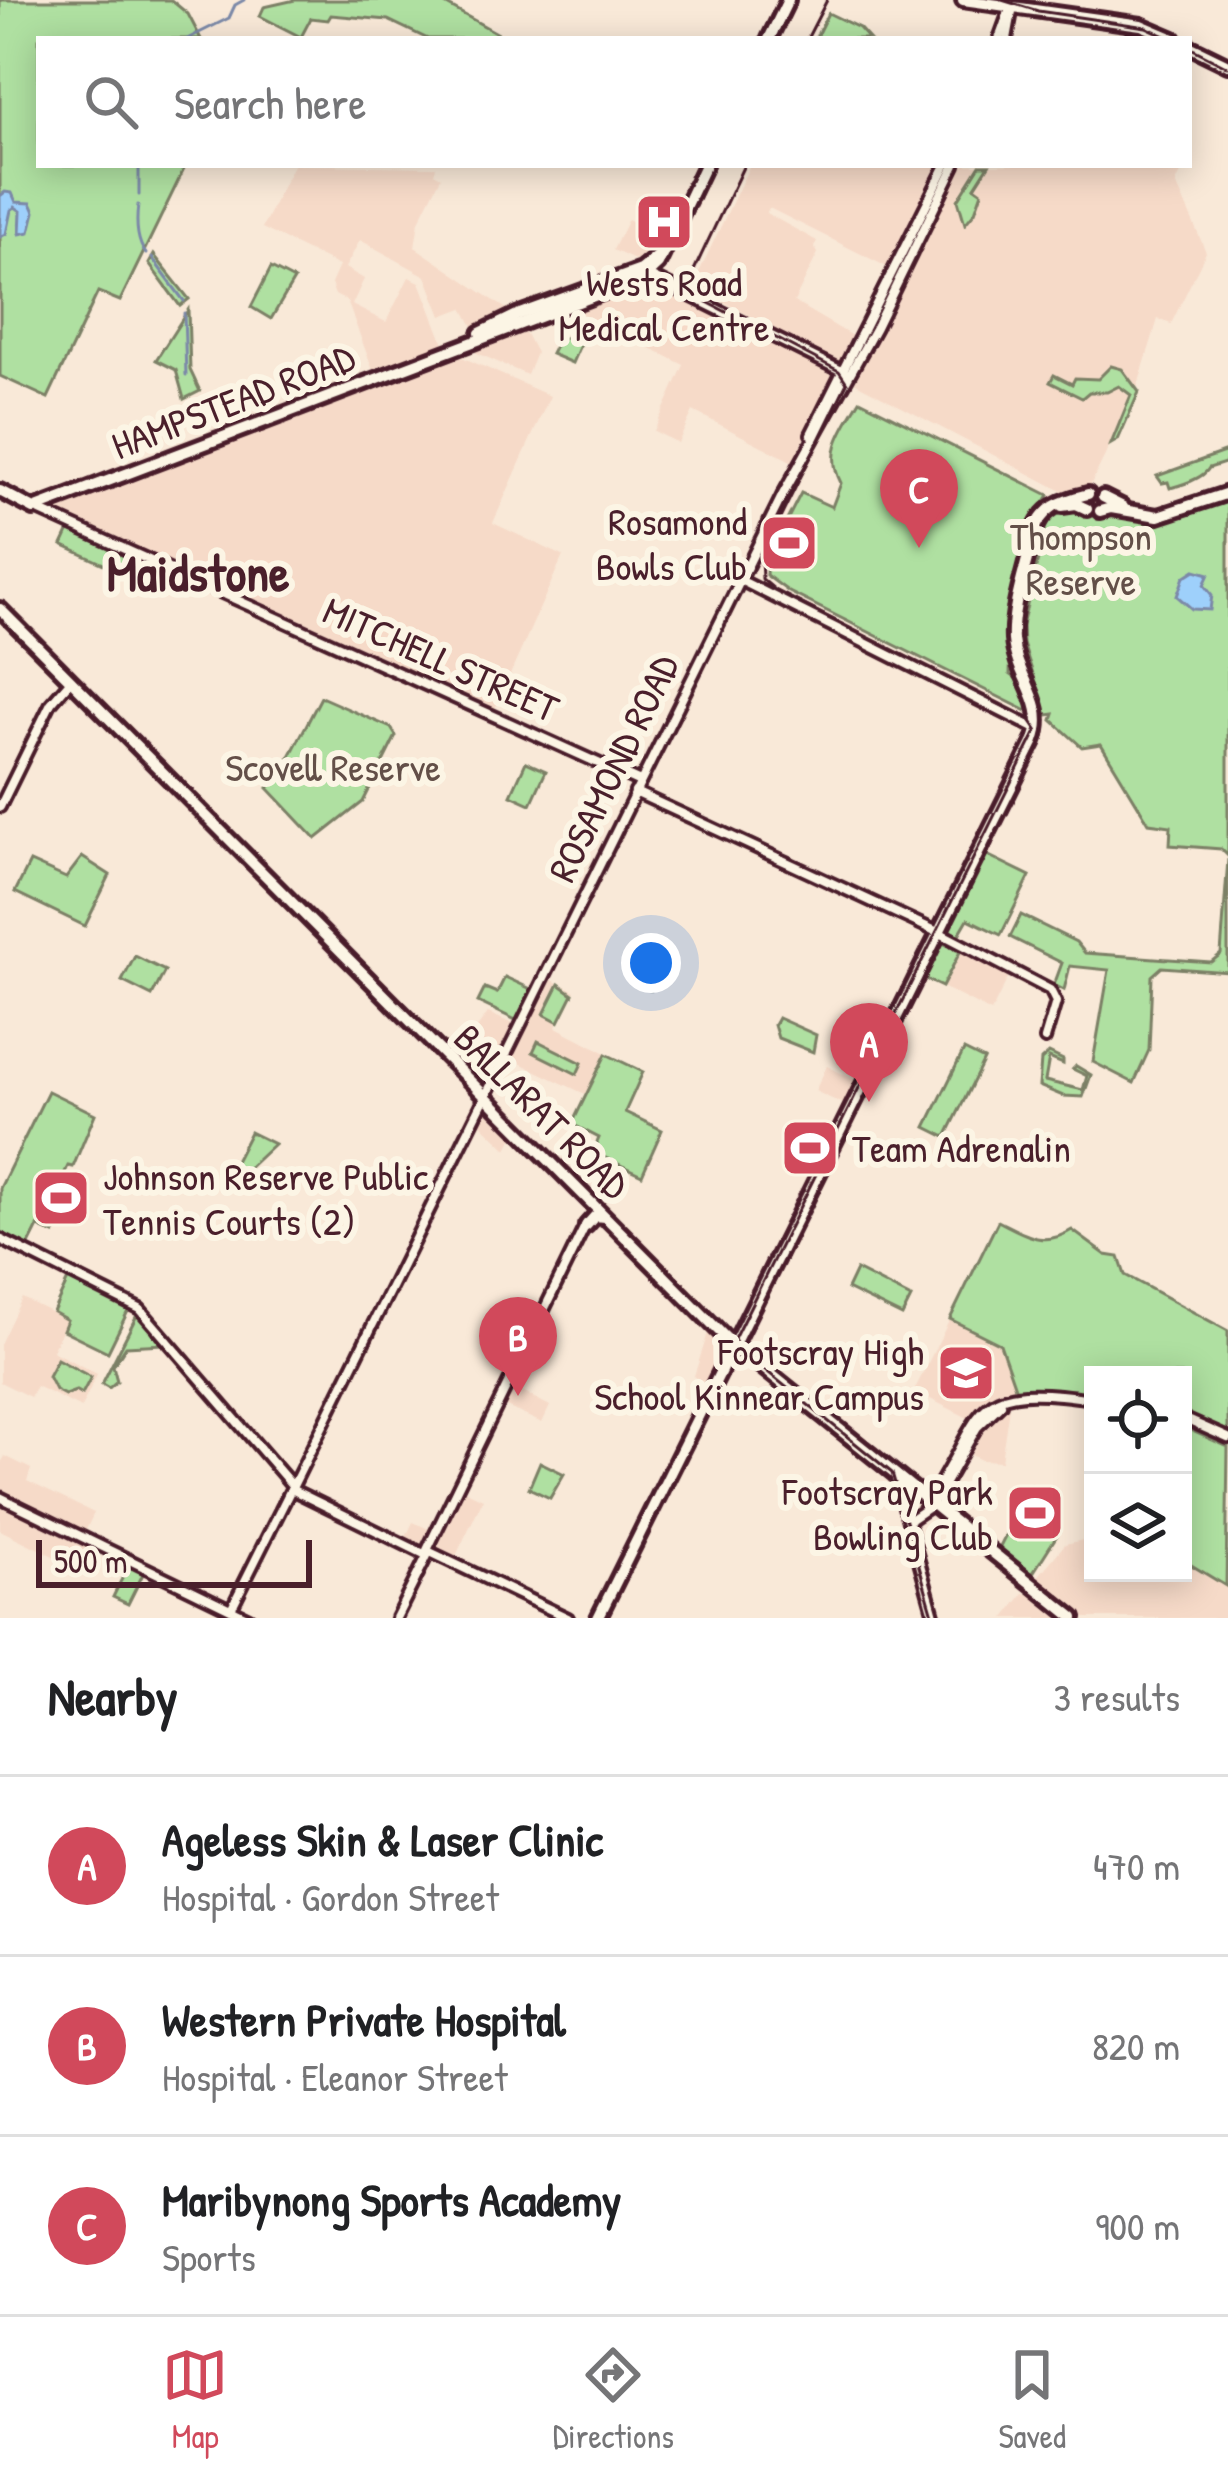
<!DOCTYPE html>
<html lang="en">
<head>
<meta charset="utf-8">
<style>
	:root { --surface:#fff; --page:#f6f6f6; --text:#202124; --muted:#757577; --line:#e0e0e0; --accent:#d1495b }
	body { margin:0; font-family:"Patrick Hand",sans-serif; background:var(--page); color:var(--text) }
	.controls { position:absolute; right:36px; bottom:36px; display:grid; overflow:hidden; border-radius:0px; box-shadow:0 6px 30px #0003 }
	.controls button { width:108px; height:108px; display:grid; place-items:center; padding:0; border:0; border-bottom:3px solid var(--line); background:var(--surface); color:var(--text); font:60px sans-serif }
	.scale { position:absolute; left:36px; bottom:30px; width:276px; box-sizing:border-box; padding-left:12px; border:6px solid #4a1f2b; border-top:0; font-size:33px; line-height:42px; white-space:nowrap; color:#4a1f2b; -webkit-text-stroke:9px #fcf5e5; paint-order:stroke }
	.you { position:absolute; left:651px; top:963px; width:42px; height:42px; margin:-30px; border:9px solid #fff; border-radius:50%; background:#1a73e8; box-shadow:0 0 0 18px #1a73e833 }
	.badge { display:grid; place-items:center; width:78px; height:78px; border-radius:50%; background:var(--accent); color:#fff; font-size:39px; font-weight:700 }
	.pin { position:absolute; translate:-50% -99px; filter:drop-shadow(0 3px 6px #0008) }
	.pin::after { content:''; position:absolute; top:63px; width:42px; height:36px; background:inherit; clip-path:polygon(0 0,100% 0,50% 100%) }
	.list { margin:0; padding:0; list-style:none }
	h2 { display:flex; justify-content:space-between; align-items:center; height:156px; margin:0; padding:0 48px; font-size:51px }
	h2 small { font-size:39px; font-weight:400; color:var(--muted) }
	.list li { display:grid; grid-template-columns:78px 1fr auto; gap:36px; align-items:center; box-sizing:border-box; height:180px; padding:0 48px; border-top:3px solid var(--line) }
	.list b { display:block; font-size:45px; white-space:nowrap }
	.list p { margin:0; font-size:39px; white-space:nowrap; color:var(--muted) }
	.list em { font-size:39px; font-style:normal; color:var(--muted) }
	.icon { flex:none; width:66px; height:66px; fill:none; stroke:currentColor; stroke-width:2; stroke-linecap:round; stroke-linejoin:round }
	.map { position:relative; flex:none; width:1228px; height:1618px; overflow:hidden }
	.search { position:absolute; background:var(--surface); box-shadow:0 6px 30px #0003; left:36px; right:36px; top:36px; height:132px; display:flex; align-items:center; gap:30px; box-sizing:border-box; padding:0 42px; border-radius:0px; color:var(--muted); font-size:45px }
	.sheet { height:696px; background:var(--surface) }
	nav { display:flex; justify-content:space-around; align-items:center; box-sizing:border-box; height:168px; border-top:3px solid var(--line); background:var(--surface); font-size:33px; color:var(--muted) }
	nav a { display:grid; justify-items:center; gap:6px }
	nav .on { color:var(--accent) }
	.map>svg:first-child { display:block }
	.built { fill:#f6dac8 }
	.green { fill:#afe0a1; stroke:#7c8066; stroke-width:3 }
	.water { fill:#9ed0fb; stroke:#7c89a8; stroke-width:3 }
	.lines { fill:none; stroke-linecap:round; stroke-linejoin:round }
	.stream { stroke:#7c89a8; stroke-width:3 }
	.tertiary-casing { stroke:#4a1f2b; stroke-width:16 }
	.secondary-casing { stroke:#4a1f2b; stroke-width:16 }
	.primary-casing { stroke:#4a1f2b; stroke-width:20 }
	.trunk-casing { stroke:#4a1f2b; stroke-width:20 }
	.tertiary { stroke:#fcf5e5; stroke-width:8 }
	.secondary { stroke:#fcf5e5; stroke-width:8 }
	.primary { stroke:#fcf5e5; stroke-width:10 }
	.trunk { stroke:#fcf5e5; stroke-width:10 }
	.tram { stroke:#4a1f2b; stroke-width:3 }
	.labels { text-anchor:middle; stroke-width:12; stroke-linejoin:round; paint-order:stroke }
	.poi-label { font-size:39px; fill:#4a1f2b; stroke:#fcf5e5; text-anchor:end }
	.street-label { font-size:39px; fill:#4a1f2b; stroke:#fcf5e5 }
	.park-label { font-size:39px; fill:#634f48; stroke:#fcf5e5 }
	.district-label { font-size:51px; font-weight:bold; fill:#4a1f2b; stroke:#fcf5e5 }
</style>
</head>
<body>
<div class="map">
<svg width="1228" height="1618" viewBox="0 0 1228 1618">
	<rect width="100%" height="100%" fill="#f9e9d8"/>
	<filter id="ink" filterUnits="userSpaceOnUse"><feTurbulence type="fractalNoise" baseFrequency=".00833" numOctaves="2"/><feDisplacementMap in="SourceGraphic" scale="24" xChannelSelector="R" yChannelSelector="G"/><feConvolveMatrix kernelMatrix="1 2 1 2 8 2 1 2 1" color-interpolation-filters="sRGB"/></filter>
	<g filter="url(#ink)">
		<g class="built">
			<polygon points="293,165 436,167 434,173 441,177 419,221 415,247 505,308 513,309 475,330 463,308 442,316 426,276 360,240 345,268 364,279 352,305 386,322 409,277 420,282 445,346 374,373 347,301 335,295 331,284 339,266 262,228"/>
			<polygon points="750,165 938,165 887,267 769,208 766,213 817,241 814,247 818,253 794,302 852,336 838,364 693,285"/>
			<polygon points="960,165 1165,165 1181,173 1176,183 1206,252 1171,324 1158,319 1136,392 1090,486 1064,492 854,382 930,234"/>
			<polygon points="628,219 664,237 652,255 641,263 613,250"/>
			<polygon points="649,284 835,374 793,462 693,411 678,443 654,431 684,365 573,309"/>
			<polygon points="523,328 536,353 527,375 468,349"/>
			<polygon points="455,354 550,396 493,523 563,556 493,713 52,510"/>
			<polygon points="960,952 1009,976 991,1012 942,987"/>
			<polygon points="548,978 575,991 556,1027 643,1072 625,1112 662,1130 642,1175 593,1152 599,1138 572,1124 585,1094 509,1058"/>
			<polygon points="488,1013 515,1025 481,1084 455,1057"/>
			<polygon points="827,1066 857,1081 845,1105 815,1091"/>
			<polygon points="485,1104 515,1133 507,1149 477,1120"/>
			<polygon points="22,1298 67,1320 52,1351 97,1374 81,1408 36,1386 30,1397 0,1382 0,1344"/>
			<polygon points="950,1319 1000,1344 1016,1390 981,1404 968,1418 914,1391"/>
			<polygon points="709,1330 726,1346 706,1384 694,1376"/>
			<polygon points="511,1386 550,1406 542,1423 502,1405"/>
			<polygon points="1009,1407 1001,1461 981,1460 969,1454 980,1432 997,1412"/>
			<polygon points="5,1456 31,1469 27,1481 94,1513 84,1534 0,1492 0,1465"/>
			<polygon points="462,1489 483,1499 454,1560 406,1537 413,1522 440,1534"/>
			<polygon points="0,1501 92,1546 80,1569 0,1530"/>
			<polygon points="1083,1540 1093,1540 1093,1573 1183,1573 1183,1563 1228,1585 1226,1618 1084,1618 1036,1579 1065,1544"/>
			<polygon points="1024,1593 1035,1596 1063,1618 1005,1618"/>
		</g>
		<g class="green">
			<polygon points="0,0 171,0 188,14 201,39 39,39 39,165 186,165 120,301 98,292 48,398 0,376"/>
			<polygon points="295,0 446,0 445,4 502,36 500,39 428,39 388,20 331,15 328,20 311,18 301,37 260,16 264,7"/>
			<polygon points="828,13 859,28 869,39 815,39"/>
			<polygon points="980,165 989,165 975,187 982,192 975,212 965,224 958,200"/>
			<polygon points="154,255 189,299 180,306 149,264"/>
			<polygon points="271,268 294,280 271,319 251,307"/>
			<polygon points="188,310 190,370 200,391 184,399 176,370 156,360"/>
			<polygon points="578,322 588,327 572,363 551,354 558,340 573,335"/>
			<polygon points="1111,366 1122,369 1139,392 1118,440 1111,444 1131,395 1119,386 1107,392 1089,392 1082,398 1050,382 1054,375 1072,384 1075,378 1098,379"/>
			<path d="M860 400 1049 495 1031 524 1012 610 1010 674 1021 682 1032 704 1029 712 789 592 766 575 767 559 801 493 832 507 841 483C824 451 844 428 860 400Z"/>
			<path d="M1224 452 1228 454V462L1209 468C1203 479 1181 485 1170 488L1168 482 1162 483 1157 476Z"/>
			<polygon points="1228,496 1228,856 1221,849 1170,845 1171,826 1149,823 1101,744 1082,747 1052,720 1054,714 1047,715 1023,644 1022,626 1047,522 1067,508 1094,515 1115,512 1144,519"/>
			<polygon points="69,530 137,562 130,576 62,545"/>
			<polygon points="321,697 391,728 396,736 363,802 316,839 268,788 286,764"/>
			<polygon points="526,762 546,771 531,804 511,795"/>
			<polygon points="983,853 1030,876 1001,935 968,919 958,936 946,928"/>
			<polygon points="82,857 110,875 85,926 15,892 30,862 66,878"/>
			<polygon points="1228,859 1228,972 1162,967 1152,976 1149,1050 1134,1083 1093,1062 1109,970 1070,966 1064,990 1054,985 1062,963 1010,937 1021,915 1076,942 1085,953 1211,962 1221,954"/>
			<polygon points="939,941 960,952 942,987 921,977"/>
			<polygon points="135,956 165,971 152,996 122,981"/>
			<polygon points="648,956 665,964 651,990 636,980"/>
			<polygon points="505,977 533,990 518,1021 478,1002 485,988 497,993"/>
			<polygon points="559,984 573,994 559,1022 544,1014"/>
			<polygon points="778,1018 816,1035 813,1052 778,1038 774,1025"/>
			<polygon points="538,1041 582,1063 577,1074 533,1052"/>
			<polygon points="964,1050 984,1060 946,1137 926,1127"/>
			<polygon points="1049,1053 1063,1060 1063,1064 1049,1058 1045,1081 1083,1090 1087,1076 1073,1069 1076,1066 1091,1075 1083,1097 1063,1096 1039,1086 1041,1060"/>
			<polygon points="606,1054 643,1072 625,1112 662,1130 642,1175 593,1152 599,1138 572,1124"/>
			<polygon points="48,1091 95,1114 73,1167 68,1166 60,1183 77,1189 54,1234 38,1227 28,1247 0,1234 0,1188"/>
			<polygon points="250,1132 274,1144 242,1174 231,1169"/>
			<path d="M998 1221C1026 1235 1043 1248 1072 1230L1106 1255 1119 1257 1125 1275 1228 1331V1436L1183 1415V1375H1093V1396L1048 1389 1016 1390 1000 1344 950 1319Z"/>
			<polygon points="856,1270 911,1298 902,1316 847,1289"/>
			<polygon points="69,1278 130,1307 108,1352 63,1330 67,1320 53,1312"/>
			<polygon points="138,1313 165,1344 126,1346 113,1366 117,1381 109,1388 102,1384"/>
			<polygon points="57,1359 91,1377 82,1394 76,1391 65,1395 55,1390 48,1376"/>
			<polygon points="1183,1427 1228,1447 1226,1586 1183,1560"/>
			<polygon points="540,1462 564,1474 550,1498 529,1488"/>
			<polygon points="1031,1485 1047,1494 1059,1532 1031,1576 998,1550"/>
			<polygon points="129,1564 144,1572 128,1604 113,1597"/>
		</g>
		<g class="water">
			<polygon points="5,192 12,193 16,202 31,203 35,212 30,232 20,234 21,211 15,207 11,210 6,234 0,237 0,196"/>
			<polygon points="1195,570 1209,574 1204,585 1212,595 1210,610 1192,609 1177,596 1184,577"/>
		</g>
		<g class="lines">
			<g class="stream">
				<polyline points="187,39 229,18 235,5 244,0"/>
				<polyline points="139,195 139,165"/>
				<path d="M138 205C136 221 136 241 146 254"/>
				<polyline points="152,258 184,301"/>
				<polyline points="184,313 186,376"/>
			</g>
			<defs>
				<g id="tertiary">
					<polyline points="999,39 1011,6"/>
					<polyline points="1007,39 1013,6"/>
					<polyline points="648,275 846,373"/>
					<polyline points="811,434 946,165"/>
					<polyline points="36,509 640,782"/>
					<polyline points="740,580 1038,730"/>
					<polyline points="635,792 944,935 1050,990 1056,1002 1045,1039"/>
					<polyline points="0,807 51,703 71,680"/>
					<polyline points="0,1239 140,1309 290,1483"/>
					<polyline points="895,1475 935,1618"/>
					<polyline points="293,1486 782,496 876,327 955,165"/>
					<polyline points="291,1489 424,1554"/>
					<polyline points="0,1497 249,1618"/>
					<polyline points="908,1521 933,1504"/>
					<polyline points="427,1550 586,1224"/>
					<polyline points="430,1552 568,1618"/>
					<polyline points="231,1609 291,1489"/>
					<polyline points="396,1618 427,1556"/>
				</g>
				<g id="secondary">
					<polyline points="1183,1418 1228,1438"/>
					<path d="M929 1501C988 1411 965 1380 1093 1399"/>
					<polyline points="933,1504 977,1427 1001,1404"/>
				</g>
				<g id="primary">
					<polyline points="963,0 1141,25 1174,39"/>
					<polyline points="769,39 788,0"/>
					<polyline points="1189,46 1228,65"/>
					<polyline points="480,333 517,315 641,270 659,255"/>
					<polyline points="0,491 34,509 644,277 658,264 705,165"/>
					<polyline points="1103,497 1123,507"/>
					<polyline points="1062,506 1076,504 1087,509"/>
					<polyline points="1100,511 1111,508 1158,516 1228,493"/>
					<path d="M598 1618 1034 741C1049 702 1016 678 1013 640 1011 607 1026 568 1033 535 1042 506 1061 501 1088 494"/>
				</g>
				<g id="trunk">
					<polyline points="0,609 726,1338 1074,1618"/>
					<polyline points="586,1226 595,1216 604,1217"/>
				</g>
			</defs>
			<use href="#tertiary" class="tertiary-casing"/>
			<use href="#secondary" class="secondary-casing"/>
			<use href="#primary" class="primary-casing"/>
			<use href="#trunk" class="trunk-casing"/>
			<use href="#tertiary" class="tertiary"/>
			<use href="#secondary" class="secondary"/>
			<use href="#primary" class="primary"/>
			<use href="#trunk" class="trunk"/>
			<g class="tram">
				<polyline points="1002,0 1038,11 1146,27 1172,39"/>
				<polyline points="807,39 827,0"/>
				<polyline points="1189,47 1228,67"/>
				<polyline points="744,165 689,281 688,292 839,371 847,383 761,557 762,579 775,590 1030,720 1037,730 734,1339 738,1348 892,1473 934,1618"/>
			</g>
		</g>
	</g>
	<defs>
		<symbol id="hospital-square" viewBox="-11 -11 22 22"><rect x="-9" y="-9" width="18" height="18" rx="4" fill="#d1495b" stroke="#fcf5e5"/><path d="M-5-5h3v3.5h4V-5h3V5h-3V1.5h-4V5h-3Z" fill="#fff"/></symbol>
		<symbol id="stadium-square" viewBox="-11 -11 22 22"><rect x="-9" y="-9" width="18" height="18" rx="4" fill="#d1495b" stroke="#fcf5e5"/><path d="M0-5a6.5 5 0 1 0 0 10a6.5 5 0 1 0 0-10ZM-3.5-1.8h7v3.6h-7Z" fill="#fff"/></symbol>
		<symbol id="school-square" viewBox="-11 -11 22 22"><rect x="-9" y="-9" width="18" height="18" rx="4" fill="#d1495b" stroke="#fcf5e5"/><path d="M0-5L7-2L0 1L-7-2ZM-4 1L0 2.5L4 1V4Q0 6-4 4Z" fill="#fff"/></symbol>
	</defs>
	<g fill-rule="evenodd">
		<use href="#hospital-square" x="631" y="189" width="66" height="66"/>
		<use href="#stadium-square" x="756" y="510" width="66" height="66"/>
		<use href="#stadium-square" x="777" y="1115" width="66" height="66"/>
		<use href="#stadium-square" x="28" y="1165" width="66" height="66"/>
		<use href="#school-square" x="933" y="1340" width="66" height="66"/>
		<use href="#stadium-square" x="1002" y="1480" width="66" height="66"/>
	</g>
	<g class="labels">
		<g class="poi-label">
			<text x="664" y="296" text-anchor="middle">Wests Road<tspan x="664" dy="45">Medical Centre</tspan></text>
			<text x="747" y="535">Rosamond<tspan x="747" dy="45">Bowls Club</tspan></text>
			<text x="852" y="1162" text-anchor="start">Team Adrenalin</text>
			<text x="103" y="1190" text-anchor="start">Johnson Reserve Public<tspan x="103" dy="45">Tennis Courts (2)</tspan></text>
			<text x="924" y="1365">Footscray High<tspan x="924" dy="45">School Kinnear Campus</tspan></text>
			<text x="993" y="1505">Footscray Park<tspan x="993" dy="45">Bowling Club</tspan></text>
		</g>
		<g class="street-label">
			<text transform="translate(233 401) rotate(-21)" y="14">HAMPSTEAD ROAD</text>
			<text transform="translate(441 659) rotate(24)" y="14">MITCHELL STREET</text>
			<text transform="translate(613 768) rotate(-64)" y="14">ROSAMOND ROAD</text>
			<text transform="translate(542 1111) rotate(45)" y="14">BALLARAT ROAD</text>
		</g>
		<g class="park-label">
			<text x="1081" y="550">Thompson<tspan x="1081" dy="45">Reserve</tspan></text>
			<text x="333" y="781">Scovell Reserve</text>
		</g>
		<g class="district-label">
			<text x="198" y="591">Maidstone</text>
		</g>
	</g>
</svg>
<div class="controls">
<button><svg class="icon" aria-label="locate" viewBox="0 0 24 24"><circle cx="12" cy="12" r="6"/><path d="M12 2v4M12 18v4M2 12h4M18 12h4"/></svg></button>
<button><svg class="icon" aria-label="layers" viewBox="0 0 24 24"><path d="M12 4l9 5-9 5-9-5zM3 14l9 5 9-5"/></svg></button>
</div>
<div class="scale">500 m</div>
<div class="you"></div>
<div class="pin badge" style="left:869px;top:1102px">A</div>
<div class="pin badge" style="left:518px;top:1396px">B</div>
<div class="pin badge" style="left:919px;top:548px">C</div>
<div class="search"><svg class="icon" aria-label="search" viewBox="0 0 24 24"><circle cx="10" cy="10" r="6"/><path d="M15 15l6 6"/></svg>Search here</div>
</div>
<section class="sheet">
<h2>Nearby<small>3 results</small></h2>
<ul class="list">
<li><span class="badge">A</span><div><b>Ageless Skin &amp; Laser Clinic</b><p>Hospital · Gordon Street</p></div><em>470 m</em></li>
<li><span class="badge">B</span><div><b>Western Private Hospital</b><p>Hospital · Eleanor Street</p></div><em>820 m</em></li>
<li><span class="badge">C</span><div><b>Maribynong Sports Academy</b><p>Sports</p></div><em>900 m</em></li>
</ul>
</section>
<nav>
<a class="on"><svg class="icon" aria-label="map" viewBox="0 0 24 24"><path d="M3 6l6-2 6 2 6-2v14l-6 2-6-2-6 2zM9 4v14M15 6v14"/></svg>Map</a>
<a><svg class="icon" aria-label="directions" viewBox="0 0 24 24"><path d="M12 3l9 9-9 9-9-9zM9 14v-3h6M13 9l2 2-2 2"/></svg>Directions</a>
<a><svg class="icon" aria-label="saved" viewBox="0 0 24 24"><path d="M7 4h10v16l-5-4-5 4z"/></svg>Saved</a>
</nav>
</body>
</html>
